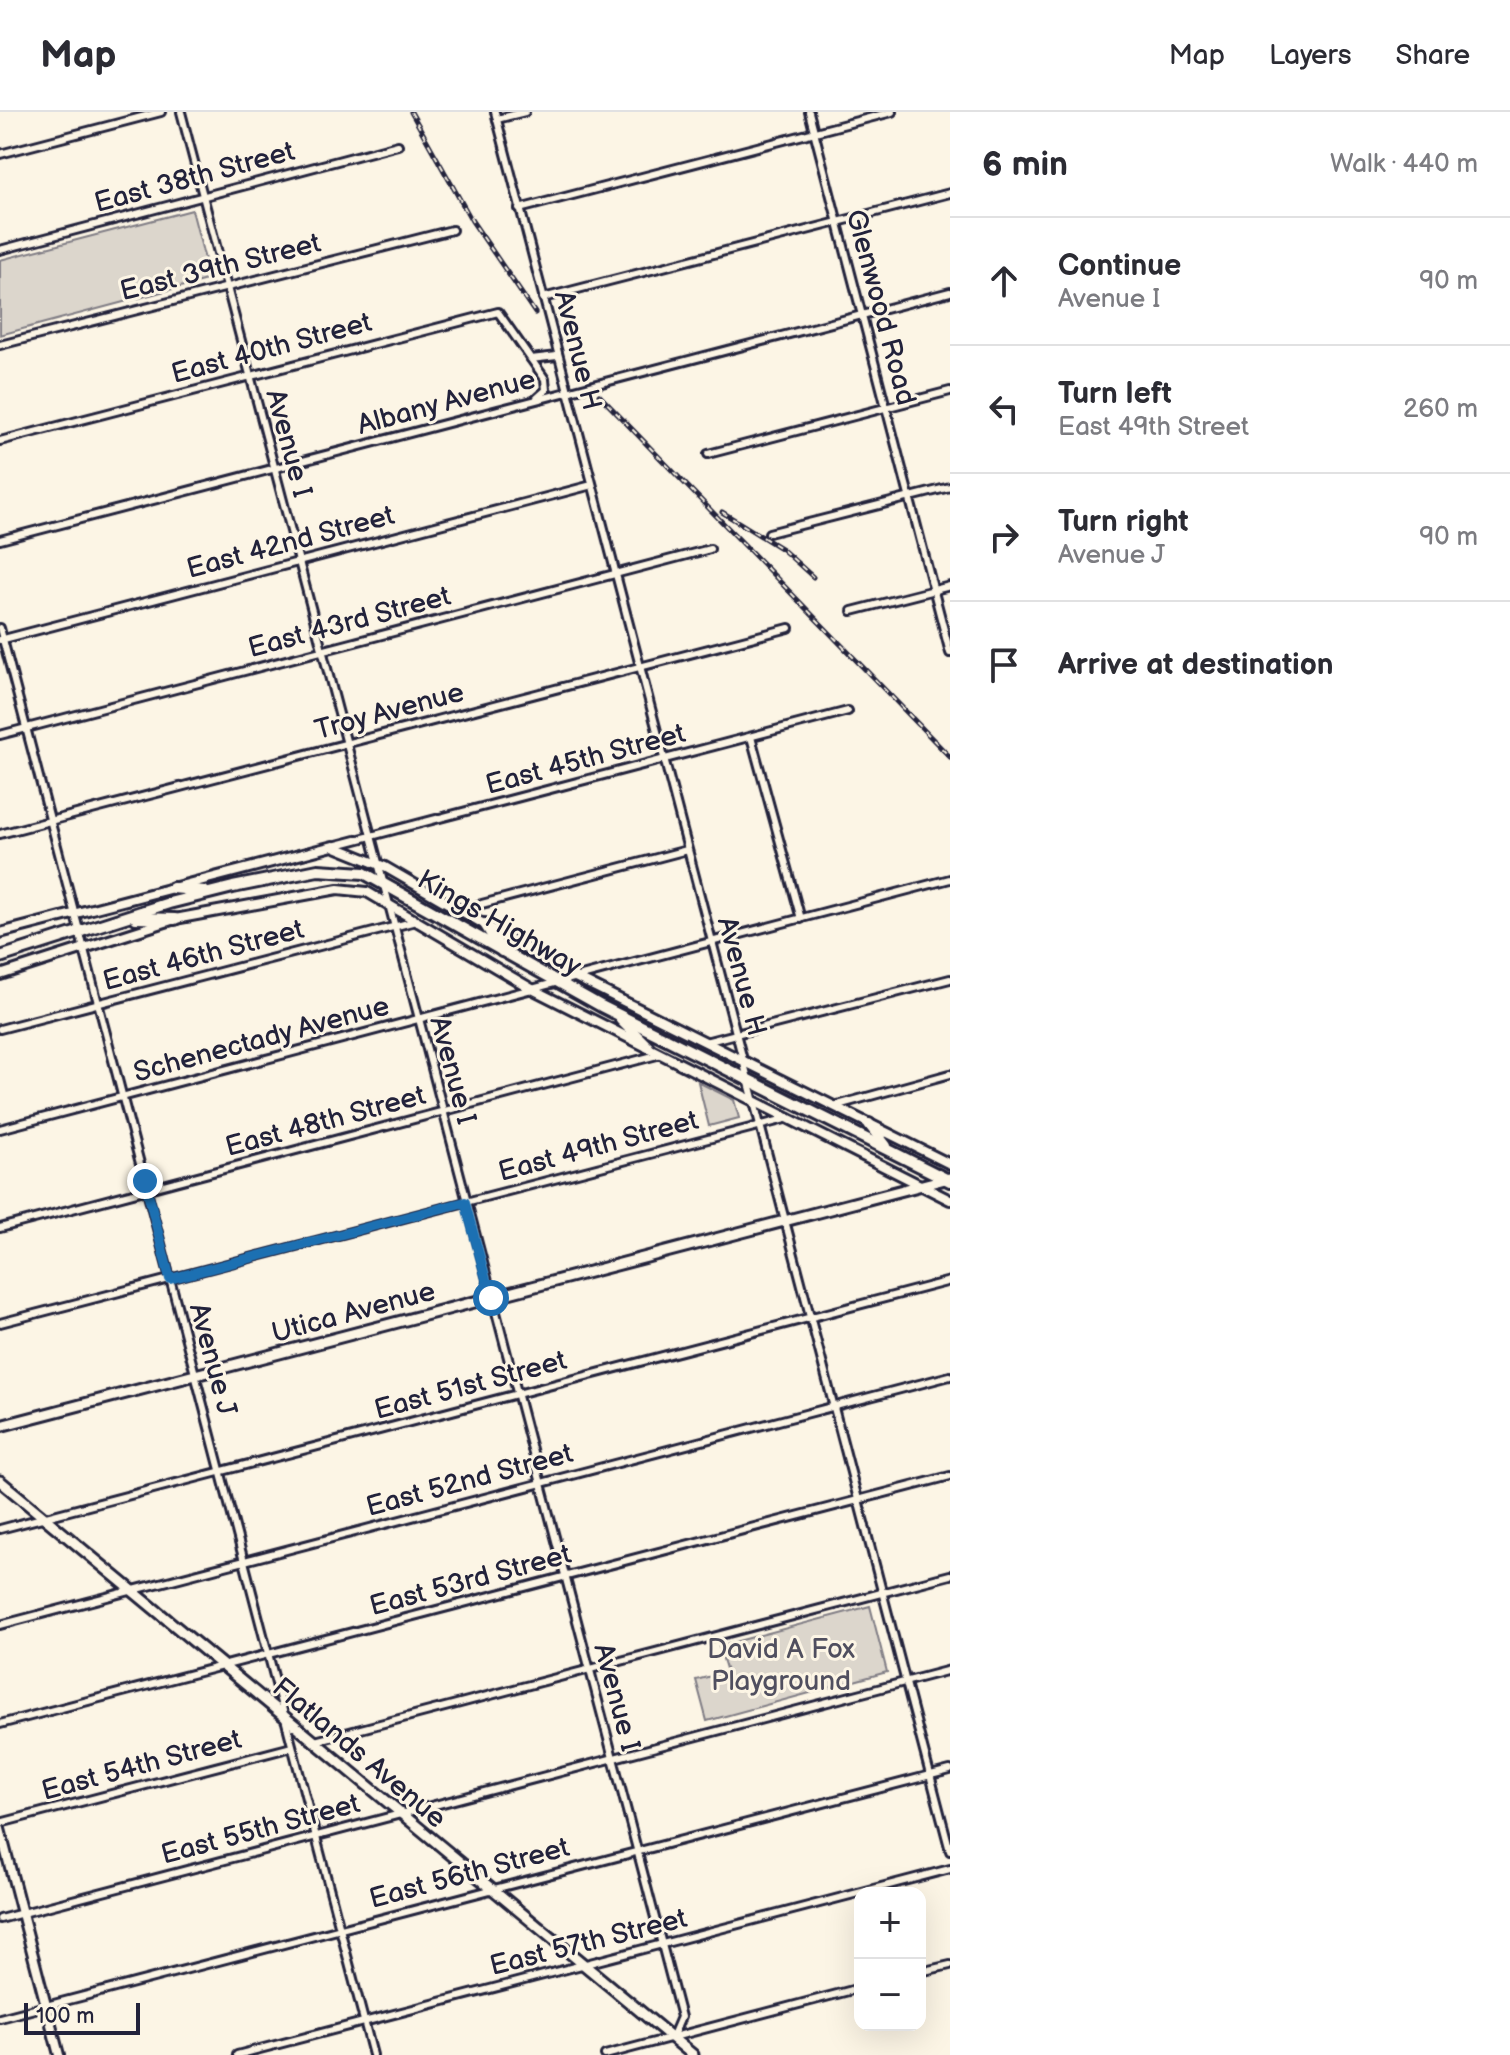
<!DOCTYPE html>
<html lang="en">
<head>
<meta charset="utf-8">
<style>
	:root { --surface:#fff; --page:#f2f2f3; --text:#2b2b33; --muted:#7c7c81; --line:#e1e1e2 }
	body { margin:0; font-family:"Balsamiq Sans",sans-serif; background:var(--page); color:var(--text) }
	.controls { position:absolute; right:24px; bottom:24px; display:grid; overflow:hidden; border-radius:16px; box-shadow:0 8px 32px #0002 }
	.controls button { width:72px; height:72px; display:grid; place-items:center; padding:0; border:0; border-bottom:2px solid var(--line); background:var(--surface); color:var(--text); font:40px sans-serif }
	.scale { position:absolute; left:24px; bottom:20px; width:116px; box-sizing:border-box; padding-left:8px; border:4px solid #22223b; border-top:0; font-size:22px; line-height:28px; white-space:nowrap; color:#22223b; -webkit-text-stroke:6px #fcf5e5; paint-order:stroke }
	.stop { position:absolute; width:24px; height:24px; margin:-18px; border:6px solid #1f6fb2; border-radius:50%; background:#fff }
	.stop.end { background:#1f6fb2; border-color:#fff; box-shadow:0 2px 8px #0008 }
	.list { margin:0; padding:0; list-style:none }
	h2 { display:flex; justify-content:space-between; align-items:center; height:104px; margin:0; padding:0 32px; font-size:34px }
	h2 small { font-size:26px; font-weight:400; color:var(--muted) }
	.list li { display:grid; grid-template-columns:52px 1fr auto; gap:24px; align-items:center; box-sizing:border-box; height:128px; padding:0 32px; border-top:2px solid var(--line) }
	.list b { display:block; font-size:30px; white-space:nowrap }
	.list p { margin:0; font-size:26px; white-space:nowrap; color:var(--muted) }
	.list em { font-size:26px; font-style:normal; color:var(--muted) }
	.icon { flex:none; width:44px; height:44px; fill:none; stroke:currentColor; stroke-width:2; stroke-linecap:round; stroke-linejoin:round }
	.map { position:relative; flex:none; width:950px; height:1943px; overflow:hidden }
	header { display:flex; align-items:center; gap:48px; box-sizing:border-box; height:112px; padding:0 40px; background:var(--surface); border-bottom:2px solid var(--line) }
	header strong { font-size:38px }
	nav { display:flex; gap:44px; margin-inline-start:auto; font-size:28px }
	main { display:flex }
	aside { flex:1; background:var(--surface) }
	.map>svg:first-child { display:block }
	.green { fill:#dcd6cc; stroke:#7f7c84; stroke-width:2 }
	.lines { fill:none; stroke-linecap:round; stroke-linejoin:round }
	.minor-casing { stroke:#22223b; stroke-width:12 }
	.tertiary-casing { stroke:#22223b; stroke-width:14 }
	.secondary-casing { stroke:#22223b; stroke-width:15 }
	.primary-casing { stroke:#22223b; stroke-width:16 }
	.minor { stroke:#fcf5e5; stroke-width:6 }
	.tertiary { stroke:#fcf5e5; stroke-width:8 }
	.secondary { stroke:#fcf5e5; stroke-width:9 }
	.primary { stroke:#fcf5e5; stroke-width:10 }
	.rail-casing { stroke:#22223b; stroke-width:5 }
	.rail { stroke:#fcf5e5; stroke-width:2; stroke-dasharray:6; stroke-linecap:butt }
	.route { stroke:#1f6fb2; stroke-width:10 }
	.labels { text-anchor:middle; stroke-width:6; stroke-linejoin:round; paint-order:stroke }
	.street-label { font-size:28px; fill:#22223b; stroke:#fcf5e5 }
	.park-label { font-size:28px; fill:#504f5f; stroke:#fcf5e5 }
</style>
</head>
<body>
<header>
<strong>Map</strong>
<nav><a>Map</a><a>Layers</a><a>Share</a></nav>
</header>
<main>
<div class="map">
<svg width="950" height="1943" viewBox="0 0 950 1943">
	<rect width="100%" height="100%" fill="#fcf5e5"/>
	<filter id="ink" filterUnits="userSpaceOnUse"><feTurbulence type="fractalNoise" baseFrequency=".0125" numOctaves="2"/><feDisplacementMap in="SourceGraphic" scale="16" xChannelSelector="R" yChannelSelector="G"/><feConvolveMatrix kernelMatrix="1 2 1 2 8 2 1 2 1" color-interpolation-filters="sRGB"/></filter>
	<g filter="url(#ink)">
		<g class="green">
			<polygon points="192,98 210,167 0,223 0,148"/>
			<polygon points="698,970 734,988 739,1006 709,1014"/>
			<polygon points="870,1494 887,1560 707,1609 696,1568 727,1560 719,1534"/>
		</g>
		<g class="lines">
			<defs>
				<g id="minor">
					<polyline points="181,0 681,1905 672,1926"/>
					<polyline points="495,0 950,1739"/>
					<polyline points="809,0 950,541"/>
					<polyline points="497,7 525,0"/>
					<polyline points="0,42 161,0"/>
					<polyline points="519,97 892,0"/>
					<polyline points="0,138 398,33"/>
					<polyline points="543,186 950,81"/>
					<polyline points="0,233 452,118"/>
					<polyline points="531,247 557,244"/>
					<polyline points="0,329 498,200 545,267 546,278 537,286"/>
					<polyline points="708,342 950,279"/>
					<polyline points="769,421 950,375"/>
					<polyline points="0,428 950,180"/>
					<polyline points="852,499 950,474"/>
					<polyline points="0,516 373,1943"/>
					<polyline points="0,528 592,373"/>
					<polyline points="0,623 710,437"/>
					<polyline points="751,625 801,807"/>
					<polyline points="0,722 789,516"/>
					<polyline points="333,734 848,599"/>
					<polyline points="459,798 687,738"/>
					<polyline points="0,917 416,809"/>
					<polyline points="705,930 950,867"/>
					<polyline points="834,994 950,962"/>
					<polyline points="0,1017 950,767"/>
					<polyline points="0,1116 661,942"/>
					<polyline points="0,1211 789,1006"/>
					<polyline points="0,1417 950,1169"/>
					<polyline points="0,1513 950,1264"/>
					<polyline points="0,1612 950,1364"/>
					<polyline points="315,1629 950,1463"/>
					<polyline points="0,1711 292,1635"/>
					<polyline points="0,1807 950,1558"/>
					<polyline points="920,1860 950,1853"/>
					<polyline points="0,1906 950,1658"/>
					<polyline points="237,1943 950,1757"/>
					<polyline points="605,1943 860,1876"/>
				</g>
				<g id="tertiary">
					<polyline points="0,821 333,734 385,755 577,866 950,1052"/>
					<polyline points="0,863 175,807 338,777 367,780 532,877 950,1088"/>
					<polyline points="0,1717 59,1943"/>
				</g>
				<g id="secondary">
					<polyline points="0,1314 949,1066"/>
					<polyline points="0,1369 693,1943"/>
				</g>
				<g id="primary">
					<polyline points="173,776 204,779"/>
					<polyline points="136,806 175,807"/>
					<polyline points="485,812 502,839"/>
					<polyline points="0,845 169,791 233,775 318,758 364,761 601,894 950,1069"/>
					<polyline points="621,908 648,935"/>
					<polyline points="869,1012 886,1034"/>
				</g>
			</defs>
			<use href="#minor" class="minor-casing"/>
			<use href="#tertiary" class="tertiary-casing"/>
			<use href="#secondary" class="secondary-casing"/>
			<use href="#primary" class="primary-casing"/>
			<use href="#minor" class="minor"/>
			<use href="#tertiary" class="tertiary"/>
			<use href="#secondary" class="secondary"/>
			<use href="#primary" class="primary"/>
			<defs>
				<g id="rail">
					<polyline points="411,0 472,109 535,201"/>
					<polyline points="599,283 950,645"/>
					<polyline points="722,400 782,437 813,465"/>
				</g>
			</defs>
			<use href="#rail" class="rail-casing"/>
			<use href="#rail" class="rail"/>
		</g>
	</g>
	<g class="lines" filter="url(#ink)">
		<polyline class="route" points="145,1069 170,1167 465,1090 491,1186"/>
	</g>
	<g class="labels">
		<g class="street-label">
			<text transform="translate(194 64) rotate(-15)" y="10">East 38th Street</text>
			<text transform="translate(220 154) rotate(-14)" y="10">East 39th Street</text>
			<text transform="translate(882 195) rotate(75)" y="10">Glenwood Road</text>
			<text transform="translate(271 235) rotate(-15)" y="10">East 40th Street</text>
			<text transform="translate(579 238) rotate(76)" y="10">Avenue H</text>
			<text transform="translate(446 289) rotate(-15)" y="10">Albany Avenue</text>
			<text transform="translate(290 331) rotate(75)" y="10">Avenue I</text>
			<text transform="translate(290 429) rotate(-15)" y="10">East 42nd Street</text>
			<text transform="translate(349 509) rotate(-15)" y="10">East 43rd Street</text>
			<text transform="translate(389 598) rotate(-15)" y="10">Troy Avenue</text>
			<text transform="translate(585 646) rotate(-15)" y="10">East 45th Street</text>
			<text transform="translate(500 810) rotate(30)" y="10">Kings Highway</text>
			<text transform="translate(203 842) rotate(-15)" y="10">East 46th Street</text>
			<text transform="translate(743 864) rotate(75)" y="10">Avenue H</text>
			<text transform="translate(261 926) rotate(-15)" y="10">Schenectady Avenue</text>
			<text transform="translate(454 958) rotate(75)" y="10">Avenue I</text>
			<text transform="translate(325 1008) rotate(-15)" y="10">East 48th Street</text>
			<text transform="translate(598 1033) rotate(-15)" y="10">East 49th Street</text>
			<text transform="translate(353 1199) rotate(-15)" y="10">Utica Avenue</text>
			<text transform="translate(214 1247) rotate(75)" y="10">Avenue J</text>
			<text transform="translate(470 1272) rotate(-15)" y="10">East 51st Street</text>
			<text transform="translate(469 1367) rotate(-15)" y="10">East 52nd Street</text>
			<text transform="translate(470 1467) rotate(-15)" y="10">East 53rd Street</text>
			<text transform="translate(618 1585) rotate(75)" y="10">Avenue I</text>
			<text transform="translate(360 1640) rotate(40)" y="10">Flatlands Avenue</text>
			<text transform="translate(141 1652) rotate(-15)" y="10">East 54th Street</text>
			<text transform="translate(260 1716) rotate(-15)" y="10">East 55th Street</text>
			<text transform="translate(469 1760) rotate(-15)" y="10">East 56th Street</text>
			<text transform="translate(588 1829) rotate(-14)" y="10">East 57th Street</text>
		</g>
		<g class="park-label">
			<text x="781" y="1546">David A Fox<tspan x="781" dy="32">Playground</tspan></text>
		</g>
	</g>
</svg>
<div class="controls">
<button>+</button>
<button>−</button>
</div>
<div class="scale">100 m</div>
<div class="stop" style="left:491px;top:1186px"></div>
<div class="stop end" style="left:145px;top:1069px"></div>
</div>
<aside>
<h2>6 min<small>Walk · 440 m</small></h2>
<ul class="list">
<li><svg class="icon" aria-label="ahead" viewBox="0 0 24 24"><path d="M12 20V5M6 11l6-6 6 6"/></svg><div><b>Continue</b><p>Avenue I</p></div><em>90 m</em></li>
<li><svg class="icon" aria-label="left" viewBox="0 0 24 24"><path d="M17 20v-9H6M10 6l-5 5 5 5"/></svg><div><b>Turn left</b><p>East 49th Street</p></div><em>260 m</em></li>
<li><svg class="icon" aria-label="right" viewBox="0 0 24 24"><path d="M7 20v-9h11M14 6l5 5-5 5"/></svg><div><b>Turn right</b><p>Avenue J</p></div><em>90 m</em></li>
<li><svg class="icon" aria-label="arrive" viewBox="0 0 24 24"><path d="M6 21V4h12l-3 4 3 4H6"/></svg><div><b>Arrive at destination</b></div></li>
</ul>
</aside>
</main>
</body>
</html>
